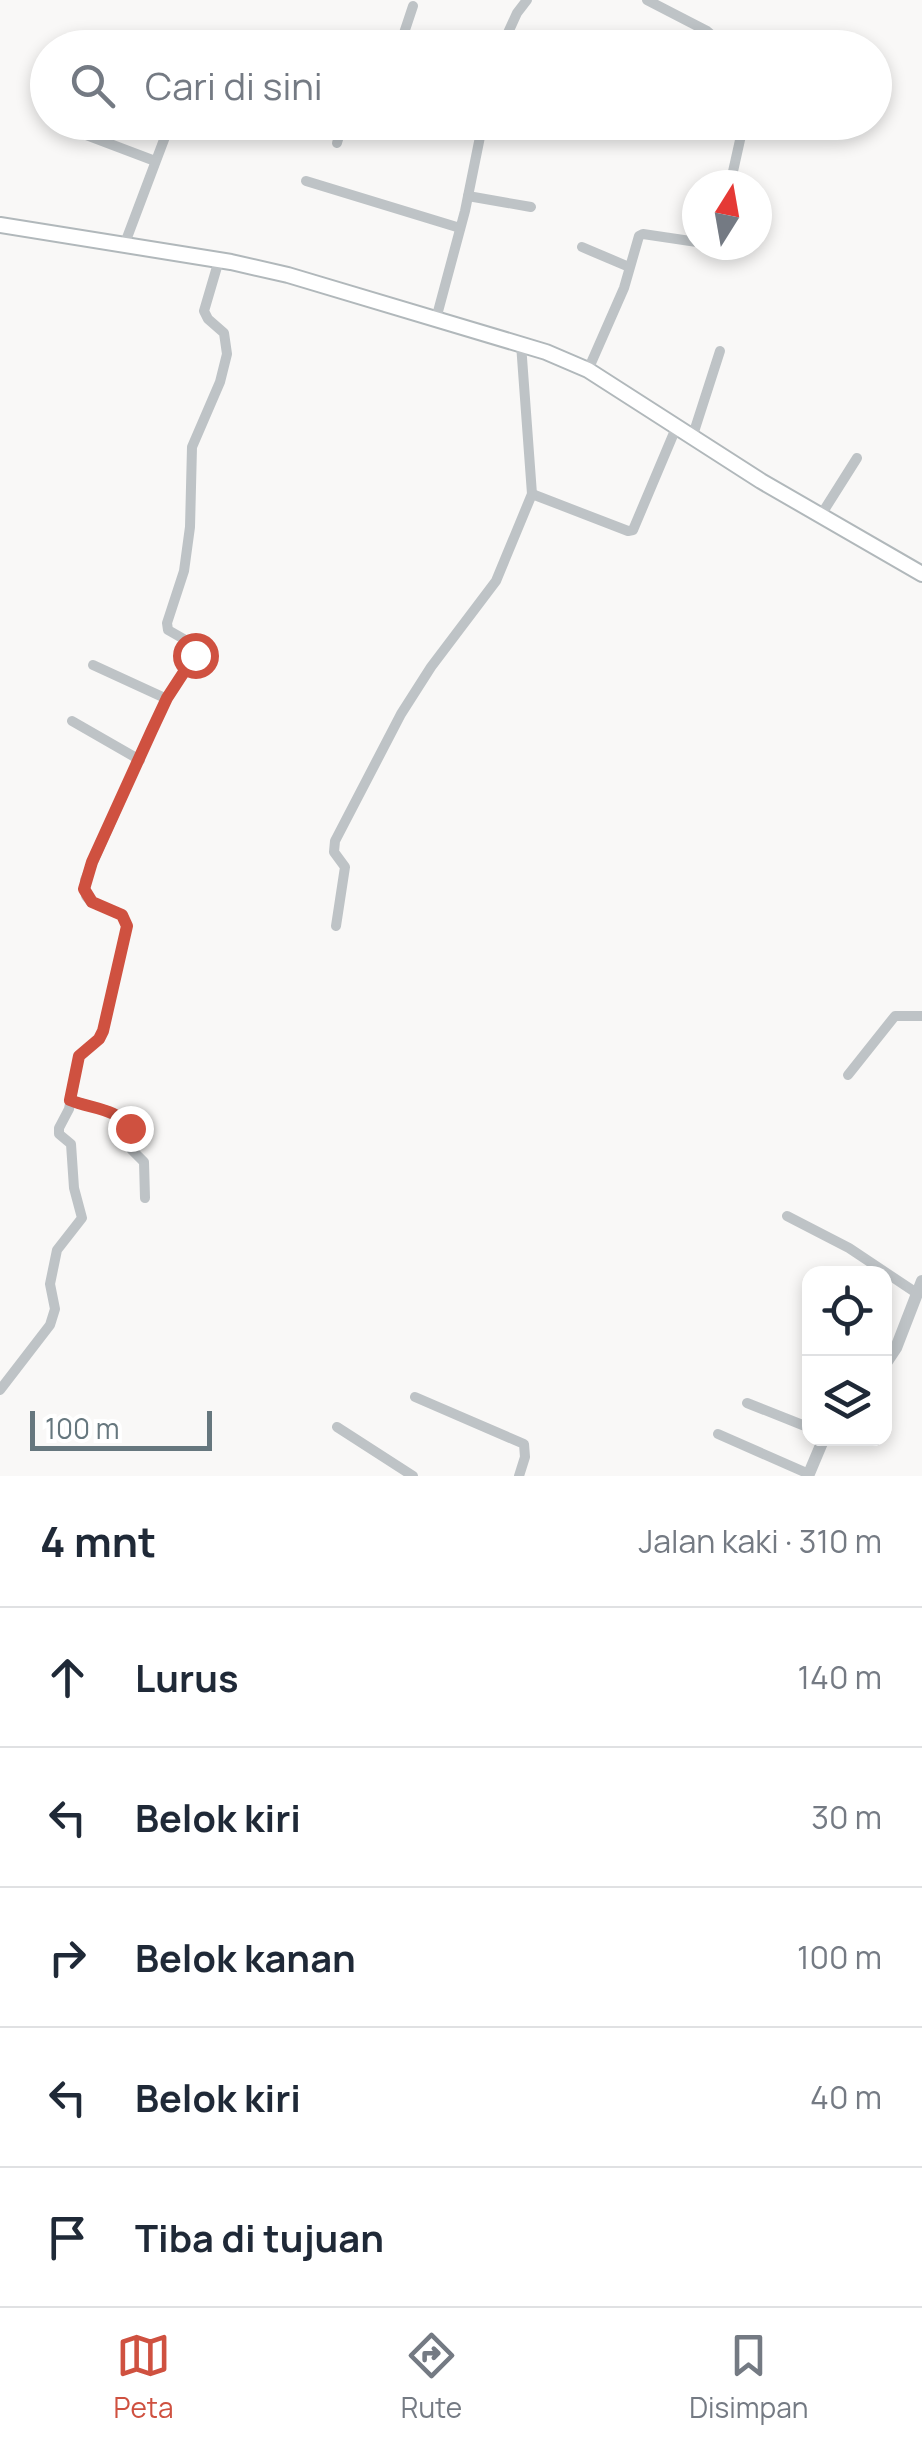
<!DOCTYPE html>
<html lang="id">
<head>
<meta charset="utf-8">
<style>
	:root { --surface:#fff; --page:#f6f6f7; --text:#1f2937; --muted:#747a83; --line:#e0e1e3; --accent:#cf5140 }
	body { margin:0; font-family:Manrope,sans-serif; background:var(--page); color:var(--text) }
	.controls { position:absolute; right:30px; bottom:30px; display:grid; overflow:hidden; border-radius:20px; box-shadow:0 5px 15px #0003 }
	.controls button { width:90px; height:90px; display:grid; place-items:center; padding:0; border:0; border-bottom:2px solid var(--line); background:var(--surface); color:var(--text); font:50px sans-serif }
	.compass { position:absolute; left:682px; top:170px; width:90px; height:90px; border-radius:50%; background:var(--surface); box-shadow:0 5px 15px #0003; rotate:11deg }
	.scale { position:absolute; left:30px; bottom:25px; width:182px; box-sizing:border-box; padding-left:10px; border:5px solid #66777e; border-top:0; font-size:28px; line-height:35px; white-space:nowrap; color:#66777e; -webkit-text-stroke:8px #fff; paint-order:stroke }
	.stop { position:absolute; width:30px; height:30px; margin:-22px; border:8px solid #cf5140; border-radius:50%; background:#fff }
	.stop.end { background:#cf5140; border-color:#fff; box-shadow:0 2px 10px #0008 }
	.list { margin:0; padding:0; list-style:none }
	h2 { display:flex; justify-content:space-between; align-items:center; height:130px; margin:0; padding:0 40px; font-size:42px }
	h2 small { font-size:32px; font-weight:400; color:var(--muted) }
	.list li { display:grid; grid-template-columns:65px 1fr auto; gap:30px; align-items:center; box-sizing:border-box; height:140px; padding:0 40px; border-top:2px solid var(--line) }
	.list b { display:block; font-size:38px; white-space:nowrap }
	.list em { font-size:32px; font-style:normal; color:var(--muted) }
	.icon { flex:none; width:55px; height:55px; fill:none; stroke:currentColor; stroke-width:2; stroke-linecap:round; stroke-linejoin:round }
	.map { position:relative; flex:none; width:922px; height:1476px; overflow:hidden }
	.search { position:absolute; background:var(--surface); box-shadow:0 5px 15px #0003; left:30px; right:30px; top:30px; height:110px; display:flex; align-items:center; gap:25px; box-sizing:border-box; padding:0 35px; border-radius:55px; color:var(--muted); font-size:38px }
	.sheet { height:830px; background:var(--surface) }
	nav { display:flex; justify-content:space-around; align-items:center; box-sizing:border-box; height:140px; border-top:2px solid var(--line); background:var(--surface); font-size:28px; color:var(--muted) }
	nav a { display:grid; justify-items:center; gap:5px }
	nav .on { color:var(--accent) }
	.map>svg:first-child { display:block }
	.lines { fill:none; stroke-linecap:round; stroke-linejoin:round }
	.secondary-casing { stroke:#b1b8bb; stroke-width:18 }
	.minor { stroke:#bec3c6; stroke-width:10 }
	.tertiary { stroke:#bec3c6; stroke-width:12 }
	.secondary { stroke:#fff; stroke-width:14 }
	.route { stroke:#cf5140; stroke-width:12 }
</style>
</head>
<body>
<div class="map">
<svg width="922" height="1476" viewBox="0 0 922 1476">
	<rect width="100%" height="100%" fill="#f9f8f7"/>
	<g class="lines">
		<defs>
			<polyline id="secondary" points="0,225 231,262 288,275 546,352 588,370 761,481 922,574"/>
		</defs>
		<use href="#secondary" class="secondary-casing"/>
		<g class="minor">
			<polyline points="647,0 707,31 714,37 714,48"/>
			<polyline points="399,48 413,6"/>
			<polyline points="501,48 517,13 527,0"/>
			<polyline points="52,122 155,161"/>
			<polyline points="337,143 343,122"/>
			<polyline points="306,181 460,228"/>
			<polyline points="730,185 744,122"/>
			<polyline points="468,196 531,207"/>
			<polyline points="125,243 168,129"/>
			<polyline points="582,247 629,267"/>
			<polyline points="436,319 465,211 483,122"/>
			<polyline points="588,370 624,288 639,236 643,234 697,242"/>
			<polyline points="692,438 720,351"/>
			<polyline points="532,494 628,531 633,530 676,428"/>
			<polyline points="821,515 857,458"/>
			<polyline points="93,665 167,699"/>
			<polyline points="72,721 140,760"/>
			<polyline points="336,926 345,867 334,852 335,841 401,714 431,667 496,581 532,494 521,344"/>
			<polyline points="848,1075 895,1016 922,1016"/>
			<polyline points="70,1100 108,1111 127,1122 131,1149 144,1162 145,1198"/>
			<polyline points="787,1216 849,1248 918,1294"/>
			<polyline points="0,1390 50,1325 55,1309 50,1284 57,1250 82,1218 74,1188 71,1144 59,1134 59,1128 69,1109 79,1056 99,1039 103,1031 127,926 122,915 91,902 86,896 85,880 152,730 167,699 195,655 196,646 168,630 167,623 184,571 190,527 192,447 220,382 227,354 224,333 208,319 204,311 219,260"/>
			<polyline points="415,1397 524,1444 525,1457 519,1476"/>
			<polyline points="747,1403 810,1428"/>
			<polyline points="337,1427 413,1476"/>
			<polyline points="718,1434 809,1474"/>
		</g>
		<g class="tertiary">
			<polyline points="884,1366 896,1348 922,1281"/>
			<polyline points="808,1476 824,1438"/>
		</g>
		<use href="#secondary" class="secondary"/>
	</g>
	<g class="lines">
		<path class="route" d="M130 1128C117 1108 91 1109 70 1100L79 1056 99 1039 103 1031 127 926 122 915 92 902 84 889 92 862 152 730 167 698 195 655"/>
	</g>
</svg>
<div class="controls">
<button><svg class="icon" aria-label="locate" viewBox="0 0 24 24"><circle cx="12" cy="12" r="6"/><path d="M12 2v4M12 18v4M2 12h4M18 12h4"/></svg></button>
<button><svg class="icon" aria-label="layers" viewBox="0 0 24 24"><path d="M12 4l9 5-9 5-9-5zM3 14l9 5 9-5"/></svg></button>
</div>
<svg class="compass" viewBox="-18 -18 36 36"><path d="M0-13l5 13h-10z" fill="#e53935"/><path d="M0 13l5-13h-10z" fill="#747a83"/></svg>
<div class="scale">100 m</div>
<div class="stop" style="left:195px;top:655px"></div>
<div class="stop end" style="left:130px;top:1128px"></div>
<div class="search"><svg class="icon" aria-label="search" viewBox="0 0 24 24"><circle cx="10" cy="10" r="6"/><path d="M15 15l6 6"/></svg>Cari di sini</div>
</div>
<section class="sheet">
<h2>4 mnt<small>Jalan kaki · 310 m</small></h2>
<ul class="list">
<li><svg class="icon" aria-label="ahead" viewBox="0 0 24 24"><path d="M12 20V5M6 11l6-6 6 6"/></svg><div><b>Lurus</b></div><em>140 m</em></li>
<li><svg class="icon" aria-label="left" viewBox="0 0 24 24"><path d="M17 20v-9H6M10 6l-5 5 5 5"/></svg><div><b>Belok kiri</b></div><em>30 m</em></li>
<li><svg class="icon" aria-label="right" viewBox="0 0 24 24"><path d="M7 20v-9h11M14 6l5 5-5 5"/></svg><div><b>Belok kanan</b></div><em>100 m</em></li>
<li><svg class="icon" aria-label="left" viewBox="0 0 24 24"><path d="M17 20v-9H6M10 6l-5 5 5 5"/></svg><div><b>Belok kiri</b></div><em>40 m</em></li>
<li><svg class="icon" aria-label="arrive" viewBox="0 0 24 24"><path d="M6 21V4h12l-3 4 3 4H6"/></svg><div><b>Tiba di tujuan</b></div></li>
</ul>
</section>
<nav>
<a class="on"><svg class="icon" aria-label="map" viewBox="0 0 24 24"><path d="M3 6l6-2 6 2 6-2v14l-6 2-6-2-6 2zM9 4v14M15 6v14"/></svg>Peta</a>
<a><svg class="icon" aria-label="directions" viewBox="0 0 24 24"><path d="M12 3l9 9-9 9-9-9zM9 14v-3h6M13 9l2 2-2 2"/></svg>Rute</a>
<a><svg class="icon" aria-label="saved" viewBox="0 0 24 24"><path d="M7 4h10v16l-5-4-5 4z"/></svg>Disimpan</a>
</nav>
</body>
</html>
